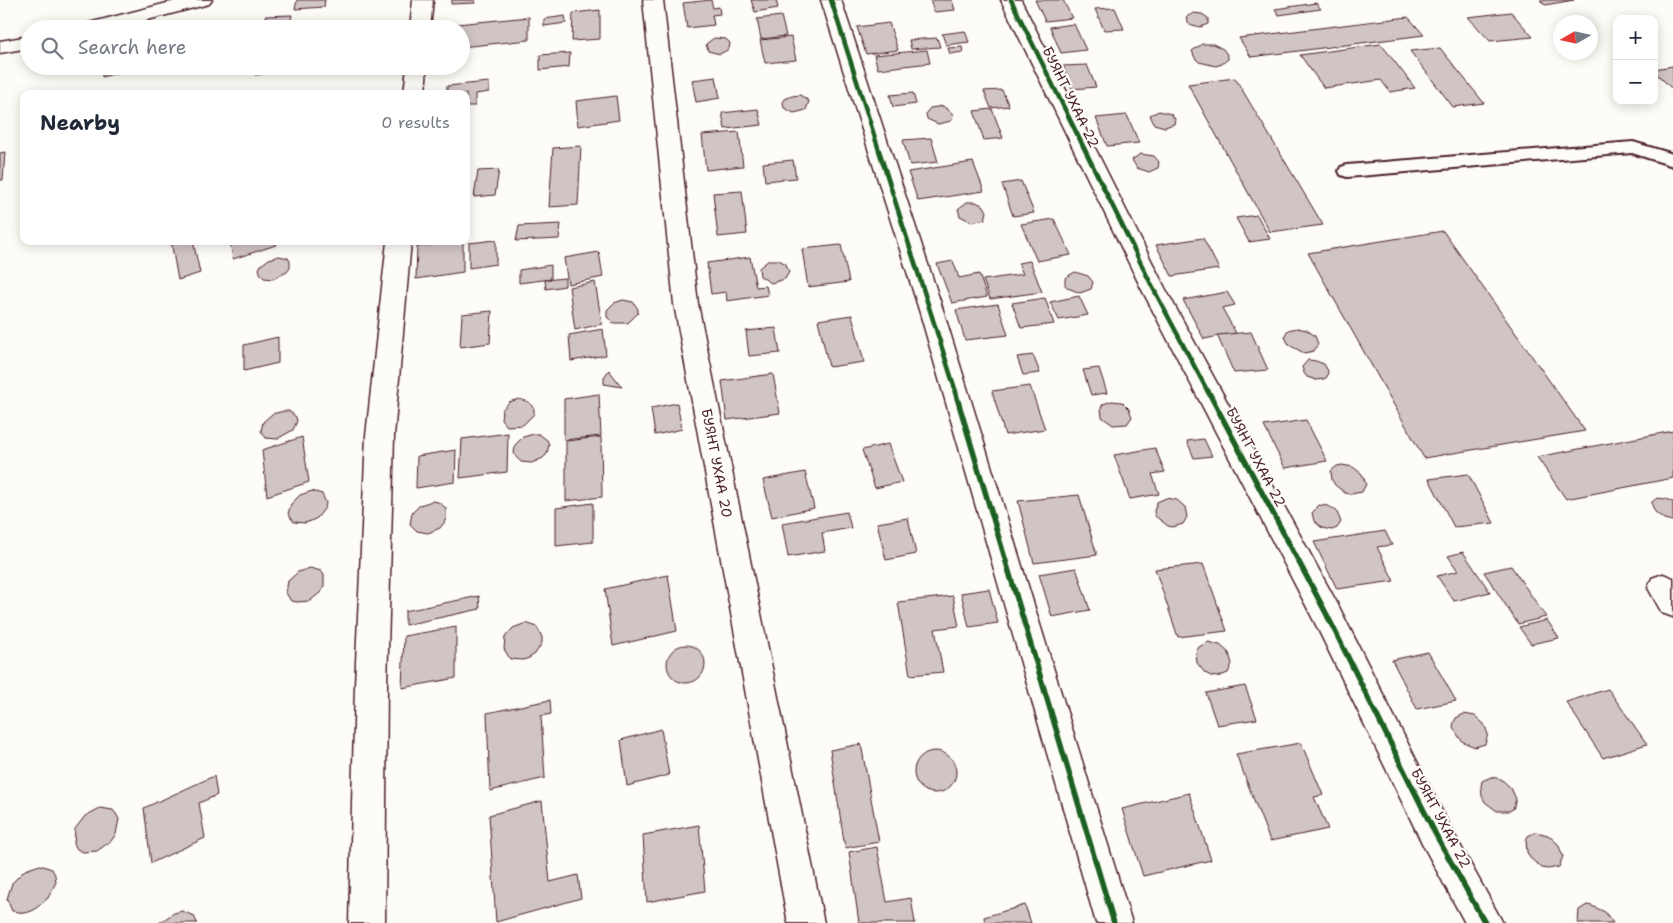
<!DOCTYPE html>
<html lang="en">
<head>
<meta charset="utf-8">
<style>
	:root { --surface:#fff; --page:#f6f6f7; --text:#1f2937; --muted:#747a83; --line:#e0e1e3 }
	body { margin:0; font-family:"Shantell Sans",sans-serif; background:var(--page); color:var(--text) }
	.controls { position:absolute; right:15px; top:15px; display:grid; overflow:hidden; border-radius:10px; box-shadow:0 2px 12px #0003 }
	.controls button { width:45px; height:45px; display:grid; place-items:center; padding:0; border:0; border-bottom:1px solid var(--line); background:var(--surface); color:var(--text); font:25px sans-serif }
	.compass { position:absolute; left:1553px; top:15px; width:45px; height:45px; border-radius:50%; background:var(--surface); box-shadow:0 2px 12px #0003; rotate:261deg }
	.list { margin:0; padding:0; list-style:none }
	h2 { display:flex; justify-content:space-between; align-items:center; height:65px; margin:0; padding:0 20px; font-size:21px }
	h2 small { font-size:16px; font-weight:400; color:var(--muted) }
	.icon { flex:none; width:28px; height:28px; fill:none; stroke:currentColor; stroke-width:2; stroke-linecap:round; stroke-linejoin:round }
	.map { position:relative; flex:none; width:1673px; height:923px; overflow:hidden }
	.search { position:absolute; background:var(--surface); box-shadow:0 2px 12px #0003; left:20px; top:20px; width:450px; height:55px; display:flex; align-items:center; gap:12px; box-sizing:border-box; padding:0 18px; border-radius:28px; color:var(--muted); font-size:19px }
	.panel { position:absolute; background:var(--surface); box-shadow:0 2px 12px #0003; left:20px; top:90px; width:450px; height:155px; border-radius:10px }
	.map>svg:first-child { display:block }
	.building { fill:#d0c5c4; stroke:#4a1f2b }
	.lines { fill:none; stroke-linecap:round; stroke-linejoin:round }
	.lane-casing { stroke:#4a1f2b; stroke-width:4 }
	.street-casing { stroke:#4a1f2b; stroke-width:3 }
	.lane { fill:#fdfcf7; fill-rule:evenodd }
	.street { fill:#fdfcf7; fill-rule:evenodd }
	.cycleway-far1-casing { stroke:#fdfcf7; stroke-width:7 }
	.cycleway-casing { stroke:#fdfcf7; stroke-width:9 }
	.cycleway-far1 { stroke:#1b5e20; stroke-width:4.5 }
	.cycleway { stroke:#1b5e20; stroke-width:5.5 }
	.labels { text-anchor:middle; stroke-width:4.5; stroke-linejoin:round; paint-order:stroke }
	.street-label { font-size:14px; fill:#4a1f2b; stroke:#fdfcf7 }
</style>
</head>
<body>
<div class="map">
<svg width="1673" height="923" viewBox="0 0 1673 923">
	<rect width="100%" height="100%" fill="#fdfcf7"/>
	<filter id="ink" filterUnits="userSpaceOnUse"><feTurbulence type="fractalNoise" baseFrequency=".02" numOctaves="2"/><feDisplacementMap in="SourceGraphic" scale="10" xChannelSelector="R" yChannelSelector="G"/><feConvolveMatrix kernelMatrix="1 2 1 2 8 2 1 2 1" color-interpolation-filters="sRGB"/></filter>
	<g filter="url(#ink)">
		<g class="building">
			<polygon points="297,0 325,0 324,7 295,9"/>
			<polygon points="452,0 475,0 475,3 451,4"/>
			<polygon points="711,0 713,8 719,7 720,14 712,15 714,25 687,28 683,3"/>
			<polygon points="751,0 776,0 778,8 755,12"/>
			<polygon points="930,0 952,0 955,10 934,12"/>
			<polygon points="1035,0 1063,0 1072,18 1045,21"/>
			<polygon points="1540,0 1574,0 1545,5"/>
			<polygon points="1316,3 1321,9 1279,15 1275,9"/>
			<polygon points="1115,8 1124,29 1104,30 1095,9"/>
			<polygon points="600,10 600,39 572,41 573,13"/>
			<polygon points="1511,12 1533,37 1490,41 1468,17"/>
			<polygon points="1194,13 1202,14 1208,18 1208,24 1200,27 1189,24 1186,17"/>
			<polygon points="292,15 290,24 261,26 265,16"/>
			<polygon points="565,16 566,23 544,26 544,19"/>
			<polygon points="781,16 786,36 761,39 757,19"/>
			<polygon points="529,17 529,40 461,47 461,29 447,29 447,25"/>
			<polygon points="1408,17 1424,35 1251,57 1239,38"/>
			<polygon points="889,23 898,50 866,54 857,27"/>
			<polygon points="1074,24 1086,50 1061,53 1050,27"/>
			<polygon points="965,31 969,42 946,45 942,34"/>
			<polygon points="791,37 796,60 765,63 760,40"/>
			<polygon points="714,38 726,39 730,43 729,49 720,54 708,51 706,44"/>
			<polygon points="937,38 940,47 911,49 909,40"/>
			<polygon points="1202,44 1213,44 1223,49 1228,56 1228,59 1222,64 1216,66 1199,62 1195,58 1192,51"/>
			<polygon points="1381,44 1415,88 1390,92 1381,80 1324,88 1300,55"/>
			<polygon points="962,47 963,52 950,54 948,48"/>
			<polygon points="1440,48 1484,103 1453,107 1410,51"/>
			<polygon points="927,50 930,63 878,69 874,55"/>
			<polygon points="570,53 569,67 540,70 540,55"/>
			<polygon points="1087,65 1096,87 1072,89 1063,66"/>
			<polygon points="101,66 131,66 131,69 102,77"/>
			<polygon points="257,66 283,66 282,71 255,75"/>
			<polygon points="1673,66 1673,90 1654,71 1654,69"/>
			<polygon points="716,77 720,98 696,102 692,80"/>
			<polygon points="1235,78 1323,225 1270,232 1188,84"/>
			<polygon points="489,82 489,92 475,94 475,106 466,106 466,94 447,94 447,86"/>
			<polygon points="1002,90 1009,106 991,108 984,91"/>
			<polygon points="913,93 916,104 893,107 890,95"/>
			<polygon points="800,95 809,101 806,110 794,113 784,108 783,102 785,99 792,96"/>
			<polygon points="616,96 619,120 578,126 576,101"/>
			<polygon points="943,106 952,113 953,118 951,121 938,124 927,119 926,113 930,108"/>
			<polygon points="758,109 762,125 725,129 722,113"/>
			<polygon points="992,109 1003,138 984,140 974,111"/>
			<polygon points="1159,111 1171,114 1175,119 1174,124 1165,127 1154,124 1150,115"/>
			<polygon points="1127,115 1139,143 1107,146 1096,118"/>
			<polygon points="739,132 743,166 706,170 702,135"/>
			<polygon points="931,138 938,162 910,165 903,140"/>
			<polygon points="581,146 578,205 549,207 553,148"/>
			<polygon points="5,152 3,180 0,180 0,153"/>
			<polygon points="1140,154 1154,156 1159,162 1158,168 1149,172 1137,168 1132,160"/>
			<polygon points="793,160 796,178 765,181 763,163"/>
			<polygon points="973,162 984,191 918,201 908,172"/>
			<polygon points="499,170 495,195 474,197 478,171"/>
			<polygon points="1021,181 1034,213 1013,216 1002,184"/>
			<polygon points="742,191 747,234 718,237 713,193"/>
			<polygon points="967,202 976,202 984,206 987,212 985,219 972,222 960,216 958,209"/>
			<polygon points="1257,215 1270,239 1249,242 1236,218"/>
			<polygon points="1054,219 1071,255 1037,261 1021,224"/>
			<polygon points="561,224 559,239 516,241 519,226"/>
			<polygon points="1443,231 1585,431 1424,458 1308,253"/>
			<polygon points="1203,238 1219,269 1172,276 1156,245"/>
			<polygon points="496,240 496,264 469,268 469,243"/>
			<polygon points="171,241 193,241 200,273 178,280"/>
			<polygon points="230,241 275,241 276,245 233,259"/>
			<polygon points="457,241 463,241 463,272 416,279 417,247"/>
			<polygon points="841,245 849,282 808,287 802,249"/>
			<polygon points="599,252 603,277 568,284 564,258"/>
			<polygon points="279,256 288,258 290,261 290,268 287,272 273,279 264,278 261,275 259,269 261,265 269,259"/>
			<polygon points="750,257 756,287 766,286 768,295 727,301 726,292 711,294 707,263"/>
			<polygon points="769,260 779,260 786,264 789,272 785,279 771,283 760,276 759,268"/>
			<polygon points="953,261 959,278 979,274 987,297 952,303 937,264"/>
			<polygon points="1030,261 1042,292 990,299 983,280 1023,274 1018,263"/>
			<polygon points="551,265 551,279 519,283 519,270"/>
			<polygon points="1075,272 1088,276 1093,282 1091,289 1080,293 1068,288 1065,285 1065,278"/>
			<polygon points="565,278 565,286 546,289 545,280"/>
			<polygon points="595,282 602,324 575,330 569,287"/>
			<polygon points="1227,292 1235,305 1222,308 1236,333 1204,339 1183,300"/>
			<polygon points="1079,296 1088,315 1059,320 1050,302"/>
			<polygon points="1045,298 1054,324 1021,328 1012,303"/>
			<polygon points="623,300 633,302 638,309 638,313 628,323 613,323 607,317 607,310 614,303"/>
			<polygon points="998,304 1008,335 965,340 956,310"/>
			<polygon points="492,311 490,343 460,347 462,314"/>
			<polygon points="852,315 864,362 829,367 818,320"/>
			<polygon points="776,328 780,353 749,356 746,331"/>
			<polygon points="1297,328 1307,330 1315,336 1318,344 1314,351 1304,353 1289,345 1285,337 1286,333 1288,330"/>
			<polygon points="603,329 606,355 571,361 569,335"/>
			<polygon points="1251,332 1268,370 1234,373 1217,335"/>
			<polygon points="278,337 278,363 244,371 244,345"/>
			<polygon points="1033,355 1040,373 1023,375 1017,357"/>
			<polygon points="1308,360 1316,361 1324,364 1328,371 1327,377 1324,379 1316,380 1307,377 1304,373 1302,367"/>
			<polygon points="1099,368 1107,393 1091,395 1083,370"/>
			<polygon points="609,370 622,387 604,384 604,377"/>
			<polygon points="773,374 780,413 727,420 722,381"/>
			<polygon points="1030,386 1045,429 1005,435 992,391"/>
			<polygon points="599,394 601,436 564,440 564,399"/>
			<polygon points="519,399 529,402 534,409 534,414 523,425 507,426 501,419 502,410 509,402"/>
			<polygon points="1112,401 1122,402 1129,409 1132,417 1127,424 1113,425 1102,417 1101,408 1103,404"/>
			<polygon points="677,403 682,429 655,435 651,408"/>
			<polygon points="284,411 289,411 296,417 297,421 293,430 277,439 266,438 261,431 263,422 272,414"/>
			<polygon points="1306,420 1327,461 1285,468 1264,426"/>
			<polygon points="1673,431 1673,478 1566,499 1537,457"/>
			<polygon points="508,433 507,472 460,478 462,439"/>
			<polygon points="534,434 539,434 547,440 549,444 547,454 543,458 532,463 521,462 514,455 515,445 523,437"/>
			<polygon points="302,437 309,482 267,496 262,450"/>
			<polygon points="601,437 602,497 566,501 566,441"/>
			<polygon points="1204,439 1212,456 1194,458 1187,441"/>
			<polygon points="888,444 902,482 875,488 862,450"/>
			<polygon points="1155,448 1165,472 1152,474 1159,494 1130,499 1114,455"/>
			<polygon points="456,450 455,482 416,488 417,456"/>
			<polygon points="1342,465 1353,467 1362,474 1366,484 1362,492 1351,494 1345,493 1335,485 1332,480 1331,471 1337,466"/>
			<polygon points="805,472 814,508 772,517 763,480"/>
			<polygon points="1468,474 1494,523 1454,527 1429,479"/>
			<polygon points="312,491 322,494 326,503 325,508 317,518 311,521 305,523 294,522 288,514 291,504 300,495"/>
			<polygon points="1079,495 1097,555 1034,563 1018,501"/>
			<polygon points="1166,498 1177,500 1185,507 1187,517 1183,524 1173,527 1168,526 1155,516 1154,511 1157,502"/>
			<polygon points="1657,498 1666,499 1673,502 1673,521 1664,519 1655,512 1652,505 1652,502"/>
			<polygon points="432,501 438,502 446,508 446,518 444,523 440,528 428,533 417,531 410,524 412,513 420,505"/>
			<polygon points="593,503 593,542 556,546 556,508"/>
			<polygon points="1319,505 1328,506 1336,510 1341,522 1337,528 1332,530 1322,528 1314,521 1312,513"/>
			<polygon points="847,512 851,528 822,533 825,551 788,557 782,523"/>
			<polygon points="908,518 916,554 886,560 877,523"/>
			<polygon points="1385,531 1392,545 1377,547 1394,581 1337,589 1314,542"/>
			<polygon points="1463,552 1490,592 1454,601 1437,576 1458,571 1448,556"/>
			<polygon points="1203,564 1227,631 1178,637 1155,569"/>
			<polygon points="1511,566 1546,617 1518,624 1484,572"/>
			<polygon points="310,568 321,571 324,575 324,586 321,592 310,601 297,602 291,601 286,593 288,581 298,572"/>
			<polygon points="1076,568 1090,610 1052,617 1039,574"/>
			<polygon points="668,575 677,631 613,646 605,589"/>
			<polygon points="989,589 998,623 969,627 961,593"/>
			<polygon points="479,596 480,609 405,625 405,611"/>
			<polygon points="953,596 959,626 935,629 943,672 910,675 898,602"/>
			<polygon points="1547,620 1559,638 1531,644 1519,627"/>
			<polygon points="526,623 537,627 542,637 542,643 535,654 529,658 523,660 510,659 504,649 505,637 513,628"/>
			<polygon points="456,627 456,678 402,688 404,636"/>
			<polygon points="1208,642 1220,645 1229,653 1232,664 1228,673 1217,677 1211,676 1205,673 1197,663 1196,652 1199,647"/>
			<circle cx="686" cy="664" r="19"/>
			<polygon points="1428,652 1456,701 1417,709 1392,660"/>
			<polygon points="1245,686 1257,719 1217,725 1206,693"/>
			<polygon points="1608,689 1647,744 1603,758 1566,702"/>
			<polygon points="550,700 551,714 541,716 545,778 490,791 487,713"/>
			<polygon points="1464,714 1475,716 1484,724 1488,734 1485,744 1475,747 1463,742 1459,737 1453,727 1454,722 1456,718"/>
			<polygon points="661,729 669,775 627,786 621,740"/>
			<polygon points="1301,743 1323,795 1314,797 1328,829 1270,841 1236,754"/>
			<polygon points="861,744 879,842 845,848 830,750"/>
			<circle cx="935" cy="772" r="21"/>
			<polygon points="214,776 217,795 199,803 205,838 151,863 144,808"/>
			<polygon points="1491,777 1501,779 1511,788 1516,799 1513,809 1509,811 1497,811 1485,802 1482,796 1481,786 1482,781"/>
			<polygon points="1189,793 1211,860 1143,876 1122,809"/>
			<polygon points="542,801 550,882 578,875 581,898 496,922 489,815"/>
			<polygon points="100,808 113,810 116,814 119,819 116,834 111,841 97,851 83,852 77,849 74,844 75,829 85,816"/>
			<polygon points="699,825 705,891 647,902 643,835"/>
			<polygon points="1536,832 1548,835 1558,844 1563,856 1559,867 1548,869 1542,868 1530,858 1527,852 1526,840 1528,836"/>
			<polygon points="877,847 887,902 911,898 915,923 859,923 849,852"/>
			<polygon points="40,865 52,869 55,875 56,882 48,898 34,910 26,913 12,911 7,899 12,883 25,870"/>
			<polygon points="1025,905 1031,923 985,923 984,917"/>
			<polygon points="1587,905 1592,906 1605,912 1613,923 1578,923 1579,910"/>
			<polygon points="182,911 194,916 197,923 159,923 174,913"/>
		</g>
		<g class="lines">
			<defs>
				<polygon id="lane" points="1633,142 1673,154 1673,166 1632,153 1347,177 1341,175 1339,171 1341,167 1347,165"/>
				<g id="street">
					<polygon points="179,0 212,0 209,4 113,29 78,29 81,25"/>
					<polygon points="413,0 433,0 430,29 410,29"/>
					<polygon points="643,0 663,0 698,304 824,923 788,923 674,304"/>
					<polygon points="821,0 841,0 944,313 1132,923 1096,923 920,313"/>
					<polygon points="1001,0 1021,0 1165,288 1337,603 1448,823 1503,923 1465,923 1424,847 1315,623 1141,288"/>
					<polygon points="29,36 29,48 0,53 0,41"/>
					<polygon points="407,66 427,66 425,94 404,94"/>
					<polygon points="387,241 411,241 394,436 387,685 385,923 349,923 355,685 366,436"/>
					<polygon points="1663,574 1673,578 1673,617 1662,613 1648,588 1652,578"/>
				</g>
			</defs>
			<use href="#lane" class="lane-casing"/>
			<use href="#street" class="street-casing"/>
			<use href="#lane" class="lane"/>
			<use href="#street" class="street"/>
			<defs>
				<g id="cycleway-far1">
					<polyline points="831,0 956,392"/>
					<polyline points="1011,0 1153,288 1208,392"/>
				</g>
				<g id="cycleway">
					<polyline points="955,391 1114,923"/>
					<polyline points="1208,391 1326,613 1436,835 1485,923"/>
				</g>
			</defs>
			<use href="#cycleway-far1" class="cycleway-far1-casing"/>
			<use href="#cycleway" class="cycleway-casing"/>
			<use href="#cycleway-far1" class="cycleway-far1"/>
			<use href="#cycleway" class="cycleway"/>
		</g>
	</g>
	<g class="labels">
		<g class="street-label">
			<text transform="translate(1071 97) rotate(64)" y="5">БУЯНТ УХАА 22</text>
			<text transform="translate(1256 457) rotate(62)" y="5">БУЯНТ УХАА 22</text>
			<text transform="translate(717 463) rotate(79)" y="5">БУЯНТ УХАА 20</text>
			<text transform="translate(1441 818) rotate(62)" y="5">БУЯНТ УХАА 22</text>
		</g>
	</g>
</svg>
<div class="controls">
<button>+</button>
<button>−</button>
</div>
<svg class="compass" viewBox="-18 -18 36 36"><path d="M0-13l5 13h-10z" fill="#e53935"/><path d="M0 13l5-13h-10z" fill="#747a83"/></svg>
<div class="search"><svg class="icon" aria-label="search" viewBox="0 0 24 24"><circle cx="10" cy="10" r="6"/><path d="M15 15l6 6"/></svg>Search here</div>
<section class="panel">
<h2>Nearby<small>0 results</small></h2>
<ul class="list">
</ul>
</section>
</div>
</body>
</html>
